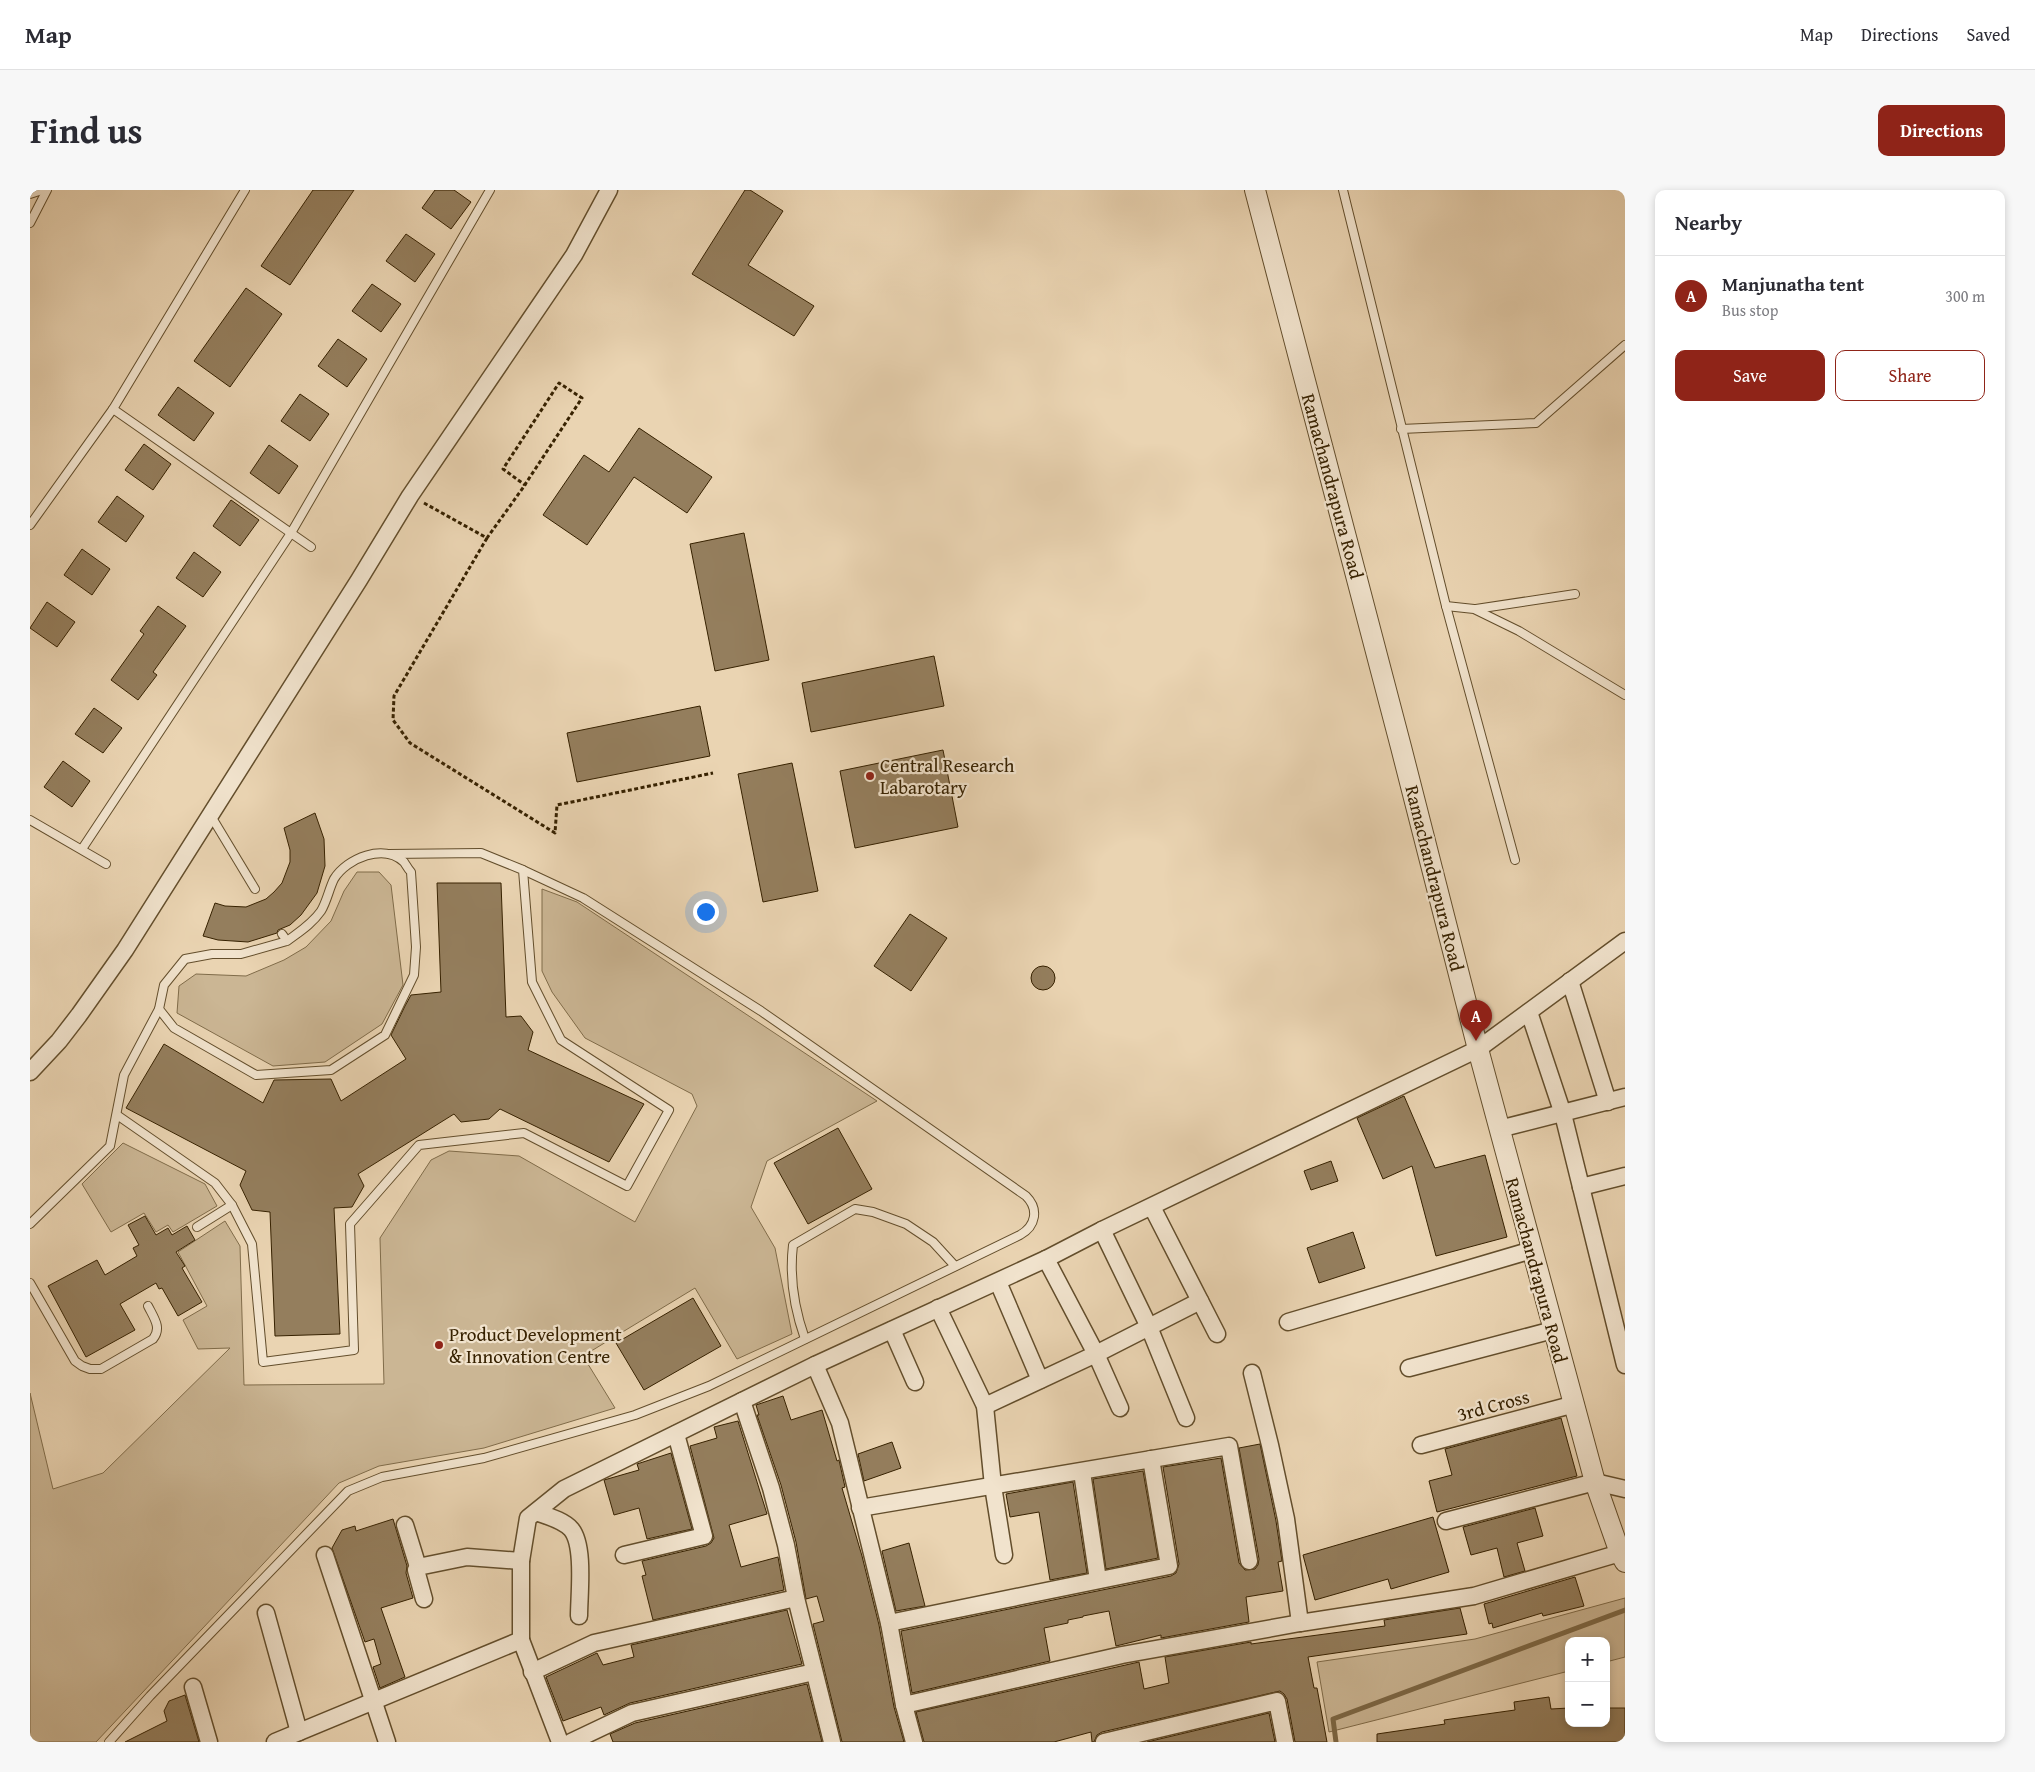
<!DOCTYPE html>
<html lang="en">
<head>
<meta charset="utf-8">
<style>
	:root { --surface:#fff; --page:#f7f7f7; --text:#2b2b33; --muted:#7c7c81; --line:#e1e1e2; --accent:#8f2418 }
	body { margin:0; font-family:"Gentium Book Plus",serif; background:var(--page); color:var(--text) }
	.controls { position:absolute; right:15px; bottom:15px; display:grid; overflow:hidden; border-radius:10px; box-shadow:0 2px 8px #0003 }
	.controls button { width:45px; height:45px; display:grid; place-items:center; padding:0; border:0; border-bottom:1px solid var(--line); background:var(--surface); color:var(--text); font:25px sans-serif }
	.you { position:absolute; left:675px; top:721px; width:18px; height:18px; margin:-12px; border:4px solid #fff; border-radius:50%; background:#1a73e8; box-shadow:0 0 0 8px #1a73e833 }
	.badge { display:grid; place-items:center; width:32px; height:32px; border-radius:50%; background:var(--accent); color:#fff; font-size:16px; font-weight:700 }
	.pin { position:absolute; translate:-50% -41px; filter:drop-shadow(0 1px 2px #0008) }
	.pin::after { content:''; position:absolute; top:26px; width:18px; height:15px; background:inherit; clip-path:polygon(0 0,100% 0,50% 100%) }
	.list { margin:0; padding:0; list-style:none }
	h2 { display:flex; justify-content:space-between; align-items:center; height:65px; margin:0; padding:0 20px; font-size:21px }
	h2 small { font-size:16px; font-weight:400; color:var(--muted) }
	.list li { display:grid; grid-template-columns:32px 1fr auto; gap:15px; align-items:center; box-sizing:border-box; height:80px; padding:0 20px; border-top:1px solid var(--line) }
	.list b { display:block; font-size:19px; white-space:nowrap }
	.list p { margin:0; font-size:16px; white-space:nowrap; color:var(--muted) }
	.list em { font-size:16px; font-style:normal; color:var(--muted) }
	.actions { display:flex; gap:10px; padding:15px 20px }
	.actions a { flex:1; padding:11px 0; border:1px solid var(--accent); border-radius:10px; text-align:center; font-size:18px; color:var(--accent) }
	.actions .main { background:var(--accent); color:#fff }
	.map { position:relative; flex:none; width:1595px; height:1552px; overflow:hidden; border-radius:10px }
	header { display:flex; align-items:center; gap:30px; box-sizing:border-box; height:70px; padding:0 25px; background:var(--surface); border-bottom:1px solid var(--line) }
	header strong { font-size:24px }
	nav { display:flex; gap:28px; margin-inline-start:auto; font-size:18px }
	.intro { display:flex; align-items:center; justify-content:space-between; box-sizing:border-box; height:120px; padding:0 30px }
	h1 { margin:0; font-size:35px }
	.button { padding:12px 22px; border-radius:10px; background:var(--accent); color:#fff; font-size:18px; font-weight:700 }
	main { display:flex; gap:30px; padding:0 30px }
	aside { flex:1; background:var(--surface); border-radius:10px; box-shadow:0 2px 8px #0003 }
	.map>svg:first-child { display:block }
	.green { fill:#cbb694; stroke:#806c4a }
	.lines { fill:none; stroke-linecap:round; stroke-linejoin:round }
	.stream { stroke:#7d6846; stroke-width:5 }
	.building { fill:#947e5d; stroke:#362100 }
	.service-casing { stroke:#634e2c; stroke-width:10 }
	.minor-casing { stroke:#634e2c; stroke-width:19 }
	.tertiary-casing { stroke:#634e2c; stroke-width:22 }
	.path { stroke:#362100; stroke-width:3; stroke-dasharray:4 2.5; stroke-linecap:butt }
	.service { stroke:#f1e3cd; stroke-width:8 }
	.minor { stroke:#f1e3cd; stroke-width:16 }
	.tertiary { stroke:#f1e3cd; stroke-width:20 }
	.poi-dot { fill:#8f2418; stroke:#f1e3cd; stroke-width:2 }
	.labels { text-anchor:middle; stroke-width:4.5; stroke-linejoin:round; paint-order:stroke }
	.street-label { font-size:19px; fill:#362100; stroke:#f1e3cd }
	.poi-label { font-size:19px; fill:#362100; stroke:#f1e3cd; text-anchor:start }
</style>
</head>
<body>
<header>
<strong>Map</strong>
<nav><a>Map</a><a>Directions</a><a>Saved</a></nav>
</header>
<div class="intro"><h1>Find us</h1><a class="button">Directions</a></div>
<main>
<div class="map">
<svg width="1595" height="1552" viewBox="0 0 1595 1552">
	<rect width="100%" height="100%" fill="#ead4b2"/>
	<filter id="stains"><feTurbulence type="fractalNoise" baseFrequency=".004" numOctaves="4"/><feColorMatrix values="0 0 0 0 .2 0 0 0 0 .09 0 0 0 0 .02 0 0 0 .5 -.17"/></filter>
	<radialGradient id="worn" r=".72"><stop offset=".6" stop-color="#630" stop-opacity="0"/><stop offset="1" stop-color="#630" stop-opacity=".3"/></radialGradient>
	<g class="green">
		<polygon points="327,682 349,682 361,695 373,795 352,834 295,872 243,876 147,823 149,796 166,784 216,786 254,770 276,757 301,731 314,701"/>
		<polygon points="512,699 547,712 847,911 737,971 721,1017 745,1058 762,1144 707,1169 665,1098 553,1166 585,1218 454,1258 349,1276 309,1293 66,1552 0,1552 0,1203 23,1299 73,1283 200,1158 168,1159 153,1130 177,1116 148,1062 195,1031 210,1056 214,1195 354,1194 350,1048 401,970 419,961 489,966 605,1032 667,916 662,904 555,848 522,802 512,781"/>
		<polygon points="93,953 175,994 187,1016 143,1042 138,1035 126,1042 114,1023 81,1042 52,994"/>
		<polygon points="1595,1408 1595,1467 1576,1472 1576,1451 1539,1451 1539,1481 1299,1542 1287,1472 1445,1449"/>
	</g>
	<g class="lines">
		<polyline class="stream" points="1306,1552 1303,1529 1595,1420"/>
	</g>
	<g class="building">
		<polygon points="283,0 324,0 260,95 231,76"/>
		<polygon points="405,0 424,0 441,12 421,39 392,18"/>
		<polygon points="715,0 720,0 753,21 718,75 784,116 764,146 662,84"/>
		<polygon points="376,44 405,64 385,92 356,71"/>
		<polygon points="342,94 371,114 351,142 322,121"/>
		<polygon points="216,98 252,124 200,197 164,171"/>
		<polygon points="308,149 337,169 317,197 288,176"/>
		<polygon points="148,197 184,223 164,251 128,225"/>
		<polygon points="270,204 299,224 280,251 251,231"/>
		<polygon points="609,238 682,287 657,323 604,287 557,355 513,325 554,265 579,282"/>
		<polygon points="114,254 141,274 123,300 95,280"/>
		<polygon points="239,255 268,276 249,304 220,283"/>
		<polygon points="87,306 114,326 96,352 68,332"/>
		<polygon points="201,310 229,330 210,356 183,336"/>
		<polygon points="714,343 739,470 685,481 660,354"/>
		<polygon points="52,359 80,379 62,405 34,385"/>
		<polygon points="164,362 191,382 173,407 146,388"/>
		<polygon points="17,412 45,432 27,457 0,438"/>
		<polygon points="128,416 156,436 123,482 127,485 108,510 81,490 114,444 110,441"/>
		<polygon points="904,466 914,516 781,542 772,493"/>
		<polygon points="670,516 680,566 547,592 537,543"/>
		<polygon points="64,518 92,538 73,563 45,544"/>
		<polygon points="913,560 928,637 825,658 810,581"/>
		<polygon points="33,571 60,591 42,617 14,597"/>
		<polygon points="762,573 788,701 733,712 708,584"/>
		<polygon points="285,623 294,649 295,676 287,703 271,725 260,735 248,740 247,743 218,752 188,750 173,746 185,713 195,716 216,717 236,709 244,702 252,693 260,672 260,660 254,638"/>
		<polygon points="407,693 471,693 476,827 491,826 503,842 498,860 614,914 579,972 470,919 459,929 431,932 424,924 328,984 334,996 322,1017 304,1018 310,1144 245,1146 240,1022 222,1020 210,995 216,981 96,918 134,854 233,913 244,890 301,889 311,911 376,869 361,845 375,816 381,805 411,802"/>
		<polygon points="880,724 917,748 881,801 844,776"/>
		<circle cx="1013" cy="788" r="12"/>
		<polygon points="1374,906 1405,978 1455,965 1477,1047 1406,1066 1382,976 1353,989 1327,928"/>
		<polygon points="808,938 842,999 778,1034 744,973"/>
		<polygon points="1301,971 1308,991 1281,1000 1274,981"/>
		<polygon points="115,1026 126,1045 138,1038 142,1045 157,1036 165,1050 146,1062 155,1076 152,1078 172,1112 148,1126 132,1098 129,1099 126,1093 90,1114 105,1140 56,1167 18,1096 67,1070 75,1085 107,1066 103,1058 109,1055 98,1035"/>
		<polygon points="1323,1042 1335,1078 1289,1093 1277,1058"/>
		<polygon points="663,1108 691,1156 614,1200 586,1153"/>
		<polygon points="753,1206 761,1230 792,1220 807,1271 809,1270 815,1297 812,1298 832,1366 849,1435 864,1517 874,1552 812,1552 783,1434 794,1431 787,1406 776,1409 766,1352 751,1295 727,1225 729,1225 726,1215"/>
		<polygon points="1531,1228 1547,1286 1407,1322 1399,1291 1422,1285 1415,1259"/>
		<polygon points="708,1231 737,1324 699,1335 711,1377 748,1367 754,1400 623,1430 612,1386 616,1385 612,1371 676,1356 681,1353 684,1348 660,1256 687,1248 684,1237"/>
		<polygon points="862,1252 871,1278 834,1291 828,1264"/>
		<polygon points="1230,1254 1246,1331 1252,1371 1248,1372 1253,1401 1216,1407 1219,1432 1131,1448 1131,1445 1086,1456 1079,1421 1053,1426 1053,1427 1038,1430 1038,1433 1014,1438 1020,1471 882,1503 871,1441 1141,1386 1146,1383 1149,1374 1133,1277 1191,1268 1209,1373 1215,1380 1225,1379 1228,1375 1229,1369 1209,1258"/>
		<polygon points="641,1263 662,1339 617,1349 609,1318 584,1325 574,1290 609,1280 607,1274"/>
		<polygon points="1113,1281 1128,1368 1076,1379 1063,1289"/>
		<polygon points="1043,1292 1057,1383 1020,1390 1009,1322 980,1327 976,1304"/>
		<polygon points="1505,1318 1513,1346 1487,1353 1495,1381 1474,1387 1467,1358 1441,1365 1433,1337"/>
		<polygon points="1403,1327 1419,1382 1361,1399 1358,1389 1285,1410 1273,1365"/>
		<polygon points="363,1329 377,1376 376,1383 383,1408 351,1418 375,1487 350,1498 343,1477 351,1474 344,1449 335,1452 302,1358 312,1340 325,1336 326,1341"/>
		<polygon points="879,1353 895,1416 866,1421 852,1361"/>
		<polygon points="1545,1387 1554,1416 1513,1426 1512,1423 1463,1438 1462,1433 1459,1434 1454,1414"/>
		<polygon points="1430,1418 1437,1444 1278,1467 1284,1498 1287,1498 1297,1552 1265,1552 1257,1509 1254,1504 1250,1501 1072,1542 1067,1545 1064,1552 1062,1552 1061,1542 1024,1552 894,1552 886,1522 1109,1472 1114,1499 1139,1493 1135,1467 1221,1452 1221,1454 1355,1436 1354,1430"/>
		<polygon points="757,1420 772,1474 600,1513 574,1525 571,1517 533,1531 516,1487 567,1463 573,1475 604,1467 601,1455"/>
		<polygon points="777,1494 792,1552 583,1552 580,1544 605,1533"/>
		<polygon points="155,1505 169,1552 95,1552 137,1531 134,1521 139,1511"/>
		<polygon points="1519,1507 1521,1519 1539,1518 1539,1533 1576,1533 1576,1518 1595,1518 1595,1552 1347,1552 1347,1544 1415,1534 1414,1530 1485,1520 1484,1512"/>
		<polygon points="1239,1523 1245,1552 1117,1552"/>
	</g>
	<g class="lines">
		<defs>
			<g id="service">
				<polyline points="1313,0 1416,416 1485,670"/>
				<polyline points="0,4 12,0"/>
				<polyline points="0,33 17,0"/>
				<polyline points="83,219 281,357"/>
				<polyline points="1371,239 1506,233 1595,155"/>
				<polyline points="0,335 83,219 215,0"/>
				<polyline points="1416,416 1444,419 1489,441 1595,505"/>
				<polyline points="1446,419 1545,404"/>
				<polyline points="181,626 225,699"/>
				<polyline points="0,630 76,674"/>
				<polyline points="52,659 261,343 460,0"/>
				<path d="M252 744 257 751C269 742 282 734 291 721 297 711 299 699 304 689 317 668 354 653 374 672 376 675 378 679 381 682L386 757 384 785 355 845 301 880 226 885 144 838 129 819 134 795 155 769 182 764H211L257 751"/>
				<polyline points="87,925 185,993 202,1015 222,1054 233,1172 324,1160 320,1034 389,955 494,943 597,996 639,920 531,850 502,792 493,680 451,663 359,664"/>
				<polyline points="0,1034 80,956 94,885 129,819"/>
				<polyline points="167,1037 202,1015"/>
				<path d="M0 1093 45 1171 52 1176 60 1179H71L123 1149C132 1138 124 1128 118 1116"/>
				<path d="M775 1149C764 1118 759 1089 763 1055L825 1019 843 1022 876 1034 903 1052 925 1076"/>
				<path d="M79 1552 120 1506 318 1301 352 1287 454 1268 605 1225 679 1196 990 1045C1006 1036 1009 1019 996 1006L731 821 553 708 493 680"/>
			</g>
			<g id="minor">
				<polyline points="1540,791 1578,912"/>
				<polyline points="1499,822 1533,924 1595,1175"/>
				<polyline points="0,882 29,851 49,825 95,760 329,390 380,306 544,65 579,0"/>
				<polyline points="1469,939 1595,907"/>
				<polyline points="1551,997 1595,986"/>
				<polyline points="1122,1017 1187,1144"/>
				<polyline points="1072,1040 1119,1137 1156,1228"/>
				<polyline points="1016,1069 1066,1164 1090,1218"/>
				<polyline points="968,1092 1010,1190"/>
				<polyline points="908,1118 955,1216 963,1296 974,1365"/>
				<polyline points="1258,1132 1502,1060"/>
				<polyline points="862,1140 885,1192"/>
				<polyline points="785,1175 810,1233 859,1433 874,1515 884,1552"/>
				<polyline points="1379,1178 1523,1140"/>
				<polyline points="1222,1183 1240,1255 1256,1329 1270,1433"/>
				<polyline points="712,1211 741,1298 756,1355 766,1408 802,1552"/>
				<polyline points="955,1216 1066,1164 1170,1111"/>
				<polyline points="1391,1255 1545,1214"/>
				<polyline points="1052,1282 1068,1390"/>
				<polyline points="830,1318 1199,1256 1219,1371"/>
				<path d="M506 1322C517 1326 533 1330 541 1339 555 1355 549 1405 549 1426"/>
				<polyline points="1416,1331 1565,1292 1595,1299"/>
				<polyline points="375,1335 388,1377"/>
				<polyline points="295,1365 357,1552"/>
				<polyline points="594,1365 674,1346 646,1244"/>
				<polyline points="394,1409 386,1380 388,1377 437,1367 491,1371"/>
				<polyline points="236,1423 269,1542"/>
				<polyline points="859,1433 1139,1376 1121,1269"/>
				<polyline points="491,1450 530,1552"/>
				<polyline points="502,1482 564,1453 766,1408"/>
				<polyline points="163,1497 179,1552"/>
				<polyline points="874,1515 1092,1465 1270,1433 1444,1406 1590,1363"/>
				<polyline points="245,1552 491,1450 491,1371 498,1328 534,1299 785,1175 1016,1069 1072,1040 1448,859 1595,751"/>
				<polyline points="541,1552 602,1523 784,1482"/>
				<polyline points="1074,1552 1247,1511 1255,1552"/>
			</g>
			<polyline id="tertiary" points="1225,0 1371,557 1448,859 1565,1292 1590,1363 1595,1372"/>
		</defs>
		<use href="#service" class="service-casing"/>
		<use href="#minor" class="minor-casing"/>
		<use href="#tertiary" class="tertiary-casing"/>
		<g class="path">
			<polyline points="394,313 457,348 495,295 496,293 552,208 529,193 473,279 495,295"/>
			<polyline points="457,348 364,506 363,530 380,553 525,643 527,615 683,583"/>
		</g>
		<use href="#service" class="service"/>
		<use href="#minor" class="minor"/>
		<use href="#tertiary" class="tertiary"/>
	</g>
	<g class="poi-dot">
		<circle cx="840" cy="586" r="5"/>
		<circle cx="409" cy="1155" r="5"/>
	</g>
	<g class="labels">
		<g class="street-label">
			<text transform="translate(1303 296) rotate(75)" y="7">Ramachandrapura Road</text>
			<text transform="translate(1405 688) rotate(76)" y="7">Ramachandrapura Road</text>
			<text transform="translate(1507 1080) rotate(75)" y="7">Ramachandrapura Road</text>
			<text transform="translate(1463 1215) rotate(-15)" y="7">3rd Cross</text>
		</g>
		<g class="poi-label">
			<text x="850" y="582">Central Research<tspan x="850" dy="22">Labarotary</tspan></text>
			<text x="419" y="1151">Product Development<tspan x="419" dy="22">&amp; Innovation Centre</tspan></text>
		</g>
	</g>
	<rect width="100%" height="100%" filter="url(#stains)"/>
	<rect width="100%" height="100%" fill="url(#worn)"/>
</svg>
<div class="controls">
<button>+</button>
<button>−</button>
</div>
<div class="you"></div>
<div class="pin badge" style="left:1446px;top:851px">A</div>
</div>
<aside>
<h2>Nearby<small></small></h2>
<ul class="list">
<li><span class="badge">A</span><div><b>Manjunatha tent</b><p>Bus stop</p></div><em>300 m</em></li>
</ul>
<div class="actions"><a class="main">Save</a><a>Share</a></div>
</aside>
</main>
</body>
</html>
